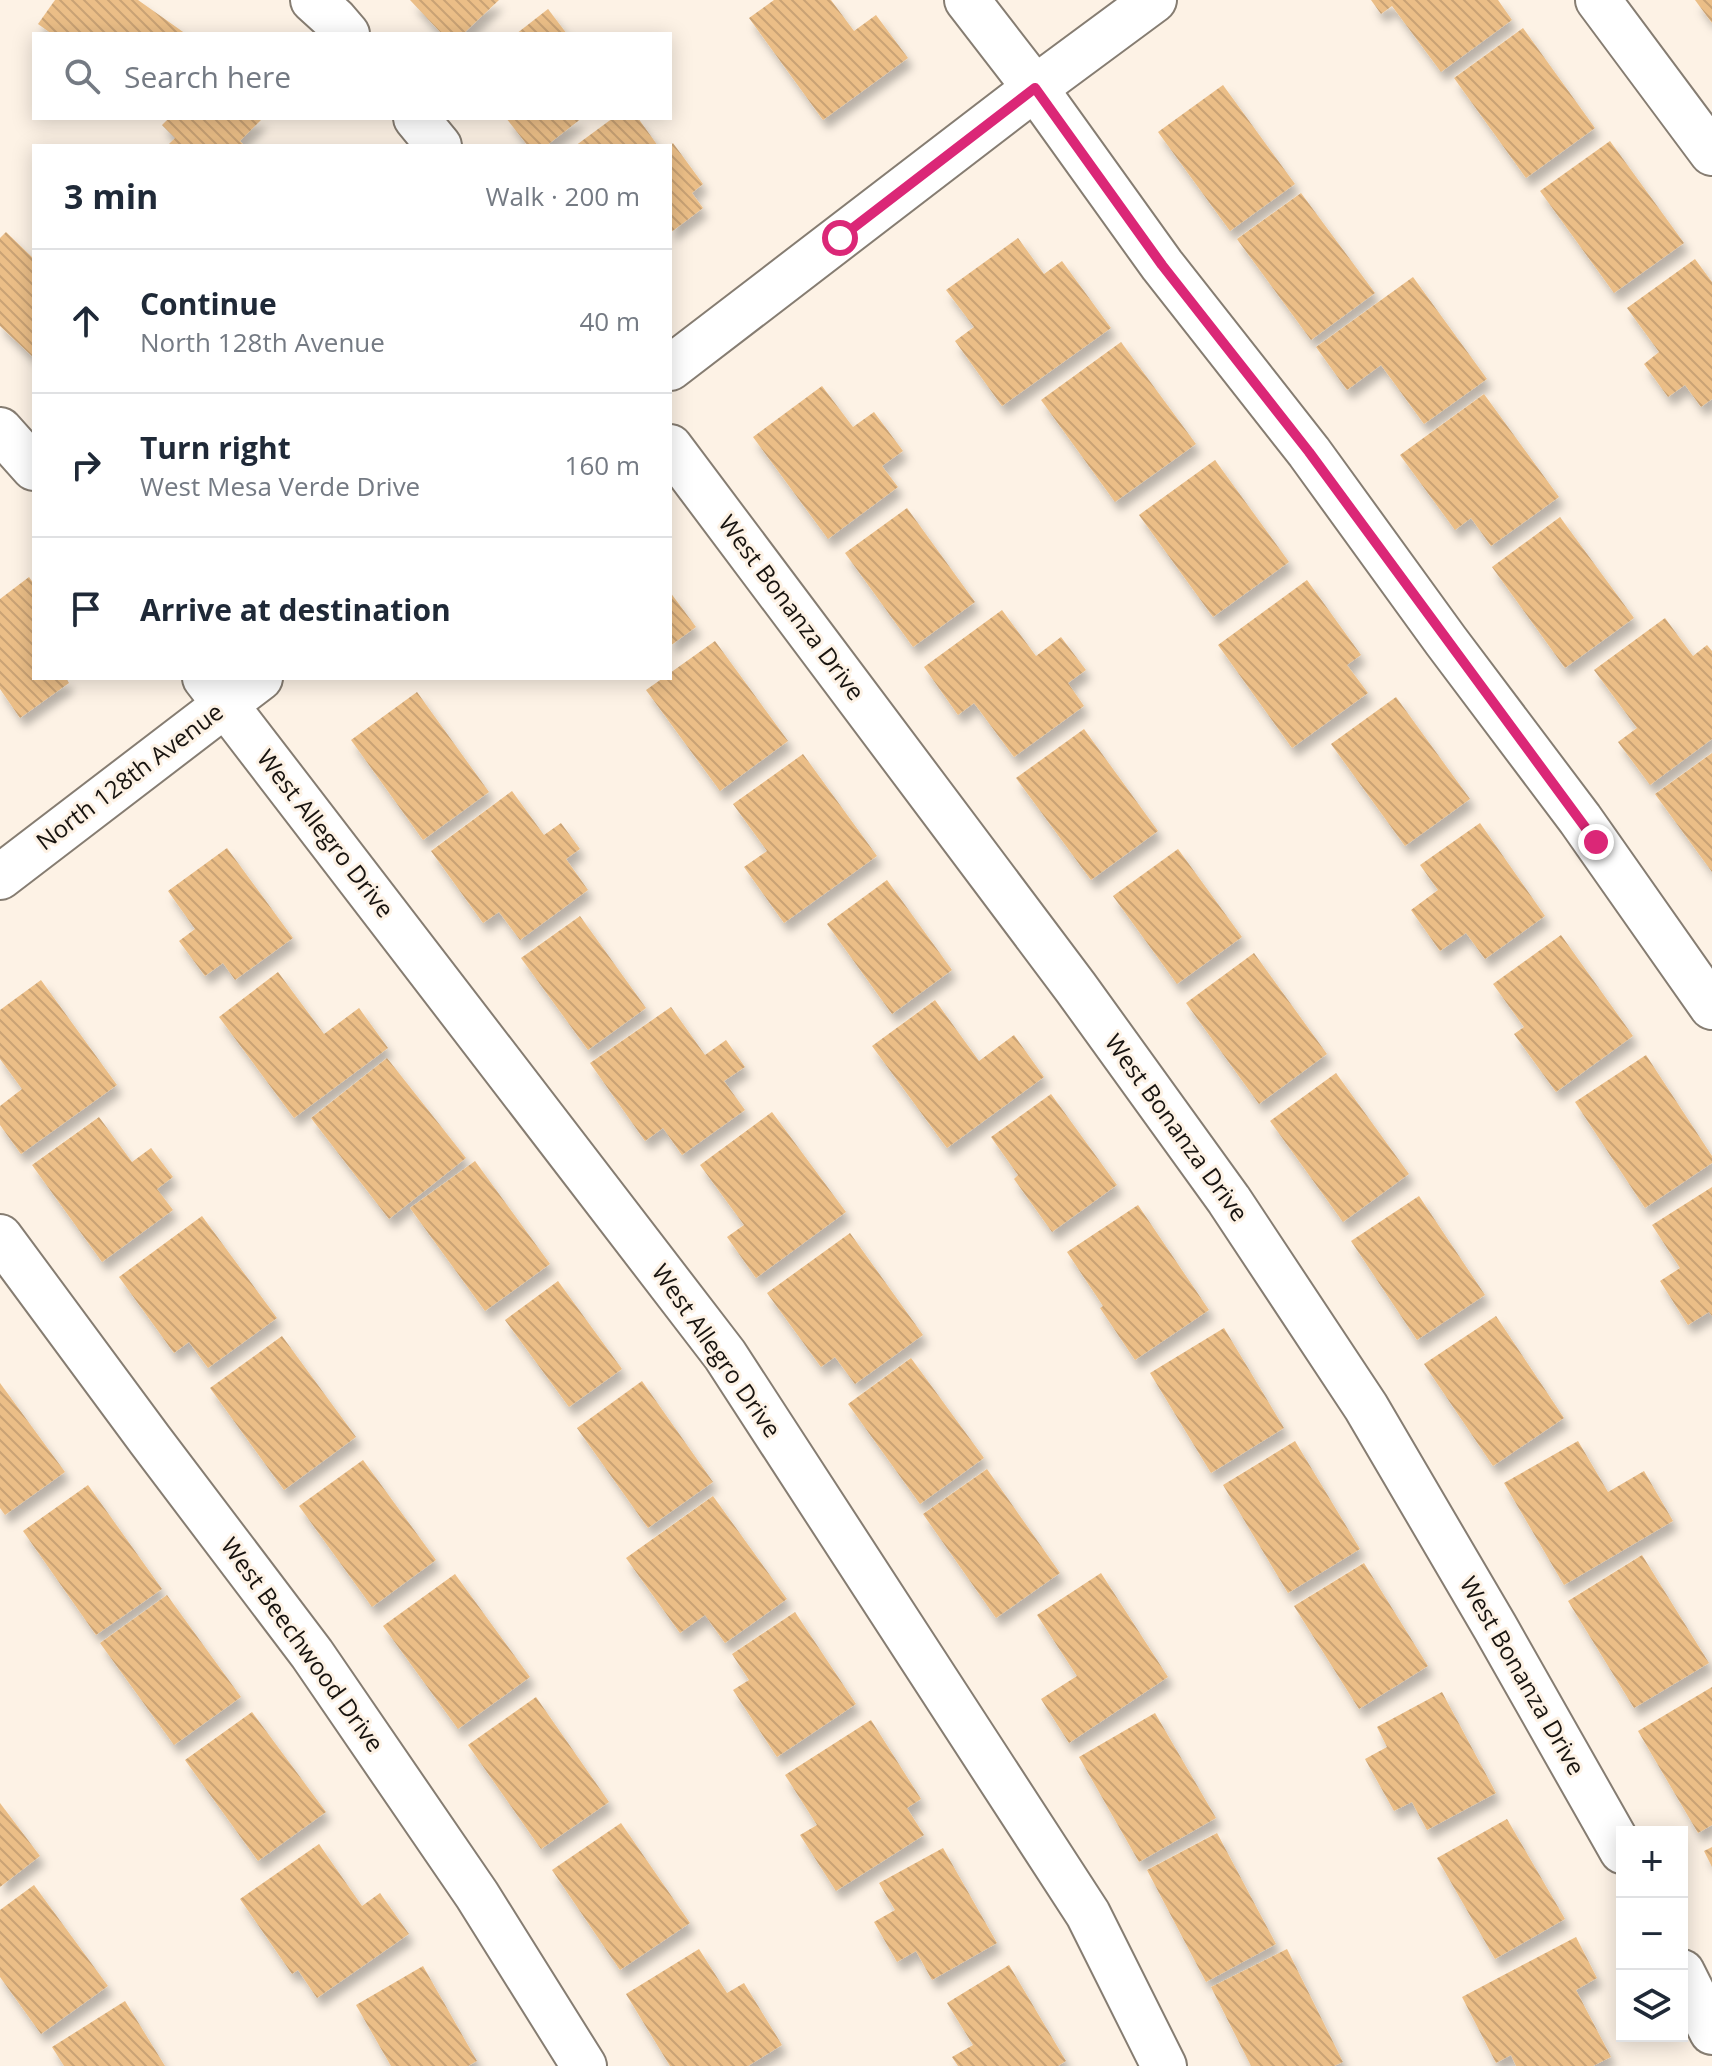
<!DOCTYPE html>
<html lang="en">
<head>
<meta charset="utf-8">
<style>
	:root { --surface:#fff; --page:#f6f6f7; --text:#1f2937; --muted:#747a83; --line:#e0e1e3 }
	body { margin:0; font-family:"Open Sans",sans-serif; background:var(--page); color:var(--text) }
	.controls { position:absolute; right:24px; bottom:24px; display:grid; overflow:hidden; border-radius:0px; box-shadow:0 4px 20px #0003 }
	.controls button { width:72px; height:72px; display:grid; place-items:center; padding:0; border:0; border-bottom:2px solid var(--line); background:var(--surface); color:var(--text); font:40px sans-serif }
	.stop { position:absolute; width:24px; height:24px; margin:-18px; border:6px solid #db2777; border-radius:50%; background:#fff }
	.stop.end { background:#db2777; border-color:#fff; box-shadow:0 2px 8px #0008 }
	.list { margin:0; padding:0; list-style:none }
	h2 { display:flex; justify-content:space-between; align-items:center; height:104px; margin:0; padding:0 32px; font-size:34px }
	h2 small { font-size:26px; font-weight:400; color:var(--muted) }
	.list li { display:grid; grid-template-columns:52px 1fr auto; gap:24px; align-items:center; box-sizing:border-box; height:144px; padding:0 32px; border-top:2px solid var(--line) }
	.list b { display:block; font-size:30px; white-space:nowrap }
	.list p { margin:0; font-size:26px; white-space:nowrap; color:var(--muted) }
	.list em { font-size:26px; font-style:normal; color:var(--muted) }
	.icon { flex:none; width:44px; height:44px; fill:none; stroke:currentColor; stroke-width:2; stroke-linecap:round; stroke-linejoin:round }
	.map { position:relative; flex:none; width:1712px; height:2066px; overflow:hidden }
	.search { position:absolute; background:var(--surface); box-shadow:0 4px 20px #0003; left:32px; top:32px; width:640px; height:88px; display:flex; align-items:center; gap:20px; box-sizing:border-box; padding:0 28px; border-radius:0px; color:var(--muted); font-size:30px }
	.panel { position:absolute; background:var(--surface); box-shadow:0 4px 20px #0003; left:32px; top:144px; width:640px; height:536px; border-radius:0px }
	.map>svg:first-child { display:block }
	.building { fill:url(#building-back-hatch); filter:url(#shadow) }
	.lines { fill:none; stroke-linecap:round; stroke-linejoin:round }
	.minor-casing { stroke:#867d72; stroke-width:48 }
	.minor { stroke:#fff; stroke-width:44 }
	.route { stroke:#db2777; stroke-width:10 }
	.labels { text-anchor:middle; stroke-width:6; stroke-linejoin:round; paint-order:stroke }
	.street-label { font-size:24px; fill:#181410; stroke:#fdf2e5 }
</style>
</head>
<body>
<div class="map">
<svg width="1712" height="2066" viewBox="0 0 1712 2066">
	<defs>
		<pattern id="building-back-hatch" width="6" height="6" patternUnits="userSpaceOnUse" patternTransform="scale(2)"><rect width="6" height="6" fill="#ebbe87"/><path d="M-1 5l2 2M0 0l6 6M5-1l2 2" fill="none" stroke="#c9a274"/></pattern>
		<filter id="shadow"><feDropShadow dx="5" dy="9" stdDeviation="4" flood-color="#0004"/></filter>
	</defs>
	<rect width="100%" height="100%" fill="#fdf2e5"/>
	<g class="building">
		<polygon points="55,0 138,0 186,34 52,34 38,24"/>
		<polygon points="410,0 499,0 463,34 442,34"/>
		<polygon points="774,0 831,0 854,31 876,15 908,58 823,120 749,18"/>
		<polygon points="1371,0 1498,0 1512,20 1441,72 1392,6 1381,14"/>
		<polygon points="1695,0 1712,0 1712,23"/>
		<polygon points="548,9 567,34 516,34"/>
		<polygon points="1523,28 1595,128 1526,178 1454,78"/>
		<polygon points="1223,85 1295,184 1230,231 1158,132"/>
		<polygon points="169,118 263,118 240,141 245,146 167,146 175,138 162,125"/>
		<polygon points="506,118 582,118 546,146 528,146"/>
		<polygon points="613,118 638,118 658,146 575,146"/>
		<polygon points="1610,141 1684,243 1614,293 1540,191"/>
		<polygon points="673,143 703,184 692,193 703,208 670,233 670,146"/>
		<polygon points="1301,193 1375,293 1311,340 1237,239"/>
		<polygon points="6,232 34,259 34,358 0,326 0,238"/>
		<polygon points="1018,238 1044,274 1062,261 1111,328 1002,406 955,341 974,327 946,290"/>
		<polygon points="1695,259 1712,282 1712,399 1701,407 1685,385 1668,397 1644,364 1659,352 1627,308"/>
		<polygon points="1413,277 1487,379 1424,424 1381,365 1347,390 1316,347"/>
		<polygon points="1121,342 1196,444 1115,502 1041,400"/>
		<polygon points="822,386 853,427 874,412 903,451 882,466 898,487 828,539 753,437"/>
		<polygon points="1484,394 1559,497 1491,546 1471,518 1455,530 1400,455"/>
		<polygon points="1215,460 1289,562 1213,617 1139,515"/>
		<polygon points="907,508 975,602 913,647 845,553"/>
		<polygon points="1560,517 1634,618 1565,668 1492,567"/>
		<polygon points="29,577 34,584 34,678 66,678 69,683 20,718 0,689 0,599"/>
		<polygon points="1307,580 1361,655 1347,665 1368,693 1292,748 1218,645"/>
		<polygon points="670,592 696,627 670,646"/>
		<polygon points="1002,610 1036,656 1061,637 1086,670 1068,683 1084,706 1014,757 974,703 958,715 924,667"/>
		<polygon points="1665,618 1693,656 1707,645 1712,651 1712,739 1650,785 1618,742 1637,728 1594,670"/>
		<polygon points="715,641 788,741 720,791 646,690 663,678 670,678 670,673"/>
		<polygon points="417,692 489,792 423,840 351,740"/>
		<polygon points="1396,697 1470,799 1405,846 1331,744"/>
		<polygon points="1084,729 1158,831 1091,880 1016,778"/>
		<polygon points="1712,753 1712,872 1655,794"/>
		<polygon points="803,754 877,856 784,923 744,867 767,851 733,804"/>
		<polygon points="512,791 544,835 561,823 580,849 566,859 588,890 520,940 499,912 483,923 431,851"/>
		<polygon points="1480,823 1545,916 1485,959 1466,933 1440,951 1411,910 1438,890 1420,865"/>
		<polygon points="227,848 293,938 235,980 223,963 205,976 179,941 195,929 168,891"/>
		<polygon points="1178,849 1242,937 1177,984 1113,896"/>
		<polygon points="887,880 952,970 892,1014 827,924"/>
		<polygon points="580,916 646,1008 588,1050 521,958"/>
		<polygon points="1561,935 1633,1036 1556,1092 1514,1034 1524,1027 1493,984"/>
		<polygon points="1254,953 1327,1054 1259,1104 1186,1003"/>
		<polygon points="278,972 324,1034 359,1008 388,1048 294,1118 219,1017"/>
		<polygon points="41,980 117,1085 21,1154 0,1125 0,1106 22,1089 0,1059 0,1010"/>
		<polygon points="935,1000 979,1061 1014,1035 1044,1077 947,1148 872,1046"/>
		<polygon points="671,1007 705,1055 726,1040 745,1067 724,1081 745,1110 682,1155 663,1128 645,1141 590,1063"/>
		<polygon points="1646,1055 1712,1156 1712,1163 1645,1208 1575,1102"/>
		<polygon points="387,1058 466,1158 389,1219 311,1118"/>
		<polygon points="1336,1073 1409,1174 1343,1222 1270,1121"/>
		<polygon points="1051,1094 1117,1185 1052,1232 1014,1179 1018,1175 991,1137"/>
		<polygon points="772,1112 846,1212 756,1278 727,1237 744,1225 700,1165"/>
		<polygon points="99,1117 132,1162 151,1148 173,1177 157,1189 173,1210 102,1262 32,1165"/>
		<polygon points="475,1161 550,1264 485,1311 410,1208"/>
		<polygon points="1712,1187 1712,1316 1709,1312 1688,1325 1660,1281 1680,1268 1652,1225"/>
		<polygon points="1419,1196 1485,1295 1417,1340 1351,1241"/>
		<polygon points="1138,1205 1209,1310 1135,1360 1100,1308 1103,1306 1067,1252"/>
		<polygon points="202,1216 277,1318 208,1368 189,1342 174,1353 119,1277"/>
		<polygon points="850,1233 923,1335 855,1384 835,1357 821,1367 767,1293"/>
		<polygon points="558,1281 622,1369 569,1407 505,1320"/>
		<polygon points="1496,1316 1564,1418 1493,1466 1424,1364"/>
		<polygon points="1224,1328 1284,1428 1211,1473 1150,1373"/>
		<polygon points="282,1336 356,1437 284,1490 210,1388"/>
		<polygon points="911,1358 984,1458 920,1504 848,1404"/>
		<polygon points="642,1381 713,1482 648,1528 577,1428"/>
		<polygon points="0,1383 65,1472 5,1515 0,1508"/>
		<polygon points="1295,1441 1360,1549 1288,1593 1223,1485"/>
		<polygon points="1578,1441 1608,1492 1644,1471 1673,1521 1564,1585 1504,1483"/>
		<polygon points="363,1460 436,1560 372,1607 299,1506"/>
		<polygon points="987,1469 1060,1573 996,1618 923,1514"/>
		<polygon points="88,1485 162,1589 96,1635 23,1531"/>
		<polygon points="713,1496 787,1599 725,1643 705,1615 680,1633 626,1558"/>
		<polygon points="1642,1555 1709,1663 1634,1708 1568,1601"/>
		<polygon points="1364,1563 1428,1666 1359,1709 1294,1606"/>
		<polygon points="1101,1573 1168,1677 1069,1743 1041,1699 1077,1676 1037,1615"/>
		<polygon points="455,1574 530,1677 458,1729 383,1626"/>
		<polygon points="167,1595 241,1697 174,1745 100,1643"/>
		<polygon points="795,1612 856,1704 777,1757 733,1690 749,1680 732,1654"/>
		<polygon points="1712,1687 1712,1825 1698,1833 1638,1731"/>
		<polygon points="1442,1692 1496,1793 1427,1830 1412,1802 1394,1811 1365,1759 1387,1747 1377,1727"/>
		<polygon points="536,1697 609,1802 541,1849 468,1745"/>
		<polygon points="252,1712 326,1812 258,1861 185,1760"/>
		<polygon points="1155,1713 1216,1818 1139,1862 1079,1757"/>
		<polygon points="871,1720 921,1799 907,1808 924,1835 836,1891 800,1835 817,1825 785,1775"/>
		<polygon points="0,1803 40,1856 0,1887"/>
		<polygon points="1507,1819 1565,1919 1495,1959 1437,1858"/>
		<polygon points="621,1823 690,1923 620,1970 552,1870"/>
		<polygon points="1217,1833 1276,1944 1206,1982 1147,1870"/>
		<polygon points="319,1844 362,1906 380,1893 409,1934 317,1998 298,1970 292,1974 240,1899"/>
		<polygon points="1712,1847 1712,1867 1704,1851"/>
		<polygon points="943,1848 997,1943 932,1980 916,1951 897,1962 874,1922 895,1910 879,1883"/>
		<polygon points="34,1885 108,1986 41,2034 0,1977 0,1910"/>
		<polygon points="1576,1937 1597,1978 1576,1990 1611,2057 1593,2066 1516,2066 1511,2055 1496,2063 1462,1997"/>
		<polygon points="699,1949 727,1993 744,1983 782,2045 748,2066 670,2066 626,1994"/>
		<polygon points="1287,1949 1343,2062 1334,2066 1251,2066 1211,1987"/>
		<polygon points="1009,1965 1066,2061 1058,2066 958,2066 952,2057 973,2045 947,2003"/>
		<polygon points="423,1966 477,2061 468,2066 391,2066 356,2005"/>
		<polygon points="125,2001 165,2066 64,2066 52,2047"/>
	</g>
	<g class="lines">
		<defs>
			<g id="minor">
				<polyline points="313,0 335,20 347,34"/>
				<polyline points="967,0 1035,88 1162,265 1309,452 1446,641 1580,819 1712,1007"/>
				<polyline points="1598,0 1712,153"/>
				<polyline points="416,118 439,146"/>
				<polyline points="670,368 1035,88 1154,0"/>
				<polyline points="0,430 34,468"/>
				<polyline points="670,447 1076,988 1229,1200 1366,1407 1495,1627 1622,1851"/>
				<polyline points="205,678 725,1355 1088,1914 1164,2066"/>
				<polyline points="0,877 260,678"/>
				<polyline points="0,1237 150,1440 312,1654 477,1895 584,2066"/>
				<polyline points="1682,1972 1712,2032"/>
			</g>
		</defs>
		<use href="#minor" class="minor-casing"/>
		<use href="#minor" class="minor"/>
	</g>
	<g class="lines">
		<polyline class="route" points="840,238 1035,88 1162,265 1309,452 1596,842"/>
	</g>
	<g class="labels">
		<g class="street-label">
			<text transform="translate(791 608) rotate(53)" y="8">West Bonanza Drive</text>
			<text transform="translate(130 777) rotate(-37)" y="8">North 128th Avenue</text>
			<text transform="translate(325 834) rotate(52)" y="8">West Allegro Drive</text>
			<text transform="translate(1176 1128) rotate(54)" y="8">West Bonanza Drive</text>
			<text transform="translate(716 1351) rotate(55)" y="8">West Allegro Drive</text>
			<text transform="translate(302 1645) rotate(54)" y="8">West Beechwood Drive</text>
			<text transform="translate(1522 1676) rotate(60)" y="8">West Bonanza Drive</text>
		</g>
	</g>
</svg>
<div class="controls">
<button>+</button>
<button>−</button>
<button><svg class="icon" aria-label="layers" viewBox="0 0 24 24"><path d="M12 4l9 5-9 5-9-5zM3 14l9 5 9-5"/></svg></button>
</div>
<div class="stop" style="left:840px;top:238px"></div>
<div class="stop end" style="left:1596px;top:842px"></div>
<div class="search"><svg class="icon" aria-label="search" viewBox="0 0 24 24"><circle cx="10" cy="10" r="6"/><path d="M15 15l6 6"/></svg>Search here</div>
<section class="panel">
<h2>3 min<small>Walk · 200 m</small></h2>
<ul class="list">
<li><svg class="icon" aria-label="ahead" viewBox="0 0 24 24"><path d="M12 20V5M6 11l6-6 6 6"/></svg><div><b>Continue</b><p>North 128th Avenue</p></div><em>40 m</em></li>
<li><svg class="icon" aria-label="right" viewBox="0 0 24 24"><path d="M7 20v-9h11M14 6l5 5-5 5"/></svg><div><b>Turn right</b><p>West Mesa Verde Drive</p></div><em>160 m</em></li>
<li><svg class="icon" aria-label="arrive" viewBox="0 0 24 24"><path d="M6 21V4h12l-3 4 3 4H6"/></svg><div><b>Arrive at destination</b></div></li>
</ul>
</section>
</div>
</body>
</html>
